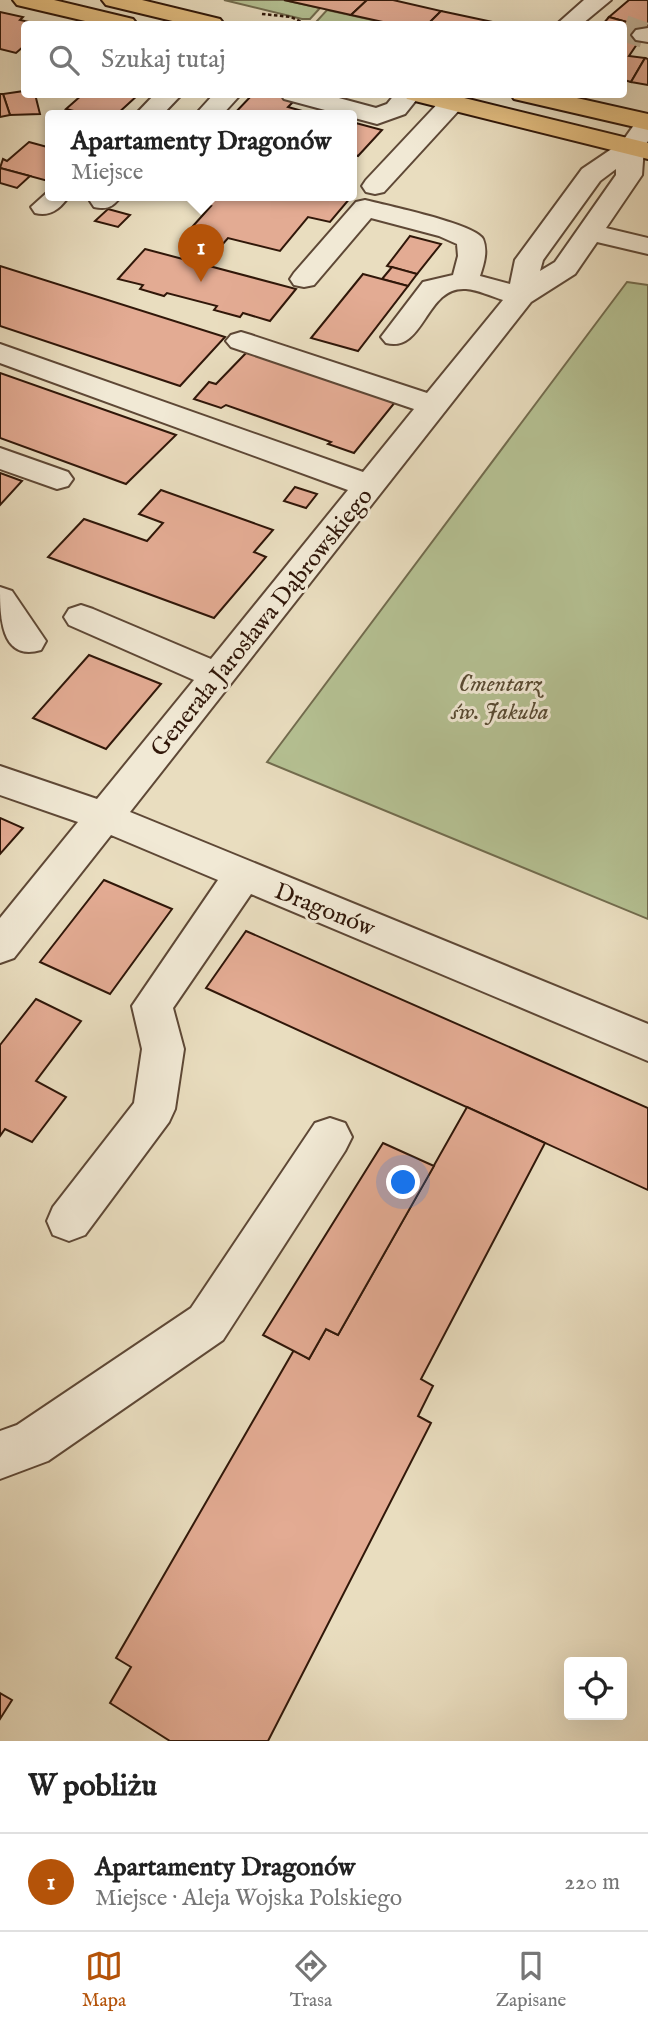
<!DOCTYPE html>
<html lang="pl">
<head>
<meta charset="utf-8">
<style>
	:root { --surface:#fff; --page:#f6f6f6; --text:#222; --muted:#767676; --line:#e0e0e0; --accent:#b45309 }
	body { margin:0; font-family:"IM FELL English",serif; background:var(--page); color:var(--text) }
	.controls { position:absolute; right:21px; bottom:21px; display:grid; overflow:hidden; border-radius:7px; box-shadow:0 7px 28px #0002 }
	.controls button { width:63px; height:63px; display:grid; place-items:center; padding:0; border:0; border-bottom:2px solid var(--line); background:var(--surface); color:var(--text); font:35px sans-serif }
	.you { position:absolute; left:404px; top:1183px; width:24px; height:24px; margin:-18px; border:5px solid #fff; border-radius:50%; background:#1a73e8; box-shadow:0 0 0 10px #1a73e833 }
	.badge { display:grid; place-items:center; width:46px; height:46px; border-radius:50%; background:var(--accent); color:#fff; font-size:23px; font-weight:700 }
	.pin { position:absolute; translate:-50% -58px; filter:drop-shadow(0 2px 4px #0008) }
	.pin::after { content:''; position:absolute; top:37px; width:24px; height:21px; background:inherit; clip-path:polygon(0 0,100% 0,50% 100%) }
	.popup { position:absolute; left:45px; top:110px; width:312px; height:91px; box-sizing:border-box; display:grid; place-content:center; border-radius:7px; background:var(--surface); filter:drop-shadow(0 2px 5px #0005); font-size:23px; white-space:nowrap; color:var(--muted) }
	.popup b { font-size:26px; color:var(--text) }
	.popup::after { content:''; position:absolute; left:50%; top:100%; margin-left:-14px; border:14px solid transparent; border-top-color:var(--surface) }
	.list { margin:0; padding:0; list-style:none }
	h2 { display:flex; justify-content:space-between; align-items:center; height:91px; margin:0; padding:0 28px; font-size:30px }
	h2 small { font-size:23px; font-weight:400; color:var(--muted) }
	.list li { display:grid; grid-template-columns:46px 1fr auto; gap:21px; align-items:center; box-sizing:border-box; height:98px; padding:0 28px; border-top:2px solid var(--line) }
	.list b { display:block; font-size:26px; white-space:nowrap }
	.list p { margin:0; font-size:23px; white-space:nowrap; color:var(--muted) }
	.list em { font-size:23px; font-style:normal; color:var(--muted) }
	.icon { flex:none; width:38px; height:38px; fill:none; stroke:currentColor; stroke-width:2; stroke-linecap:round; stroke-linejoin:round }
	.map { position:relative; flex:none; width:648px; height:1741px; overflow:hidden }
	.search { position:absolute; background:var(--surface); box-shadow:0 7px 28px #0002; left:21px; right:21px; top:21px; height:77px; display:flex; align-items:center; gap:18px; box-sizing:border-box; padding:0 24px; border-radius:7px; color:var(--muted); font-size:26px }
	.sheet { height:189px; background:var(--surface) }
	nav { display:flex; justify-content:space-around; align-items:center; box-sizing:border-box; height:98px; border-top:2px solid var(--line); background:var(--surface); font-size:19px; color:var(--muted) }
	nav a { display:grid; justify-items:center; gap:4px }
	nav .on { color:var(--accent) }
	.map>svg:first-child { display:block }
	.green { fill:#b5c193; stroke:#726c4e; stroke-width:2 }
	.building { fill:#e3ab93; stroke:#301709; stroke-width:2 }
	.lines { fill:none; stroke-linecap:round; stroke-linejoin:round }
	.minor-tunnel { stroke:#c4b59b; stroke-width:26; stroke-dasharray:26 13; stroke-linecap:butt }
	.minor-casing { stroke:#5e4836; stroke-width:4 }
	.major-casing { stroke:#301709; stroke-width:4 }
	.path { stroke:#301709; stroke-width:2.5; stroke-dasharray:3.5 2.5; stroke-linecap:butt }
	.minor { fill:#f1e9d5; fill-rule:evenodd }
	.major { fill:#e4be80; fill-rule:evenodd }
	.labels { text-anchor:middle; stroke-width:6; stroke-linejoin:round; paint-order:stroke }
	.street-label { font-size:24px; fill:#301709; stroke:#f1e9d5 }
	.park-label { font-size:24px; font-style:italic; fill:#584a32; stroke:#f1e9d5 }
</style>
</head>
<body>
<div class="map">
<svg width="648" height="1741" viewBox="0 0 648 1741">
	<rect width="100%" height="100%" fill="#e9ddbf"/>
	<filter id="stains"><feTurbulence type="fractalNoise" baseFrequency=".00286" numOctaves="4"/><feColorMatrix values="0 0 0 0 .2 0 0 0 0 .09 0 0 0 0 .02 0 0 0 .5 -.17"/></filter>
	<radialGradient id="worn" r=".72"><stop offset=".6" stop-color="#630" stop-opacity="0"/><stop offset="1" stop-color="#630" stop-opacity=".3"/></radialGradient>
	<g class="green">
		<polygon points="224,0 284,0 320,8 310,19 302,19"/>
		<polygon points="327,10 391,24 328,24 316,22"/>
		<polygon points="627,282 648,285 648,919 267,762"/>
	</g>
	<g class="building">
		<polygon points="284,0 367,0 351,15"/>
		<polygon points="367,0 393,0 441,11 428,24 392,24 351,15"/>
		<polygon points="629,0 648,0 648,28 609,17"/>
		<polygon points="441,11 502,24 428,24"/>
		<polygon points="0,12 23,17 20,20 38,24 24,24 24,46 16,53 0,49"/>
		<polygon points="609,17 648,28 629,56 645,58 631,82 624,80 624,24 603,24"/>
		<polygon points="645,58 648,59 648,85 631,82"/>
		<polygon points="24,91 24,94 35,94 40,114 10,115 3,94"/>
		<polygon points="0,94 3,94 10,115 0,117"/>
		<polygon points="139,94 115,116 93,116 66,109 83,94"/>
		<polygon points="253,94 282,94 297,98 288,107 313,114 311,116 232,116"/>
		<polygon points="352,122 382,130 358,156 352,154"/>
		<polygon points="29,142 51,148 51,179 48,181 0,168 3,159 7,161"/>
		<polygon points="0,168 30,176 17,188 0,183"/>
		<polygon points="194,196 348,196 351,197 330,222 308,217 280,251 228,238 221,246 184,236 211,206 190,201"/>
		<polygon points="108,209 130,215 118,227 95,221"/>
		<polygon points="410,236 441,244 417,274 387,266"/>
		<polygon points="145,249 296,289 270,321 243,313 240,317 214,310 217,306 167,293 164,296 140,289 143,285 118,279"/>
		<polygon points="0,266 225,337 180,386 0,326"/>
		<polygon points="392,267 417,274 408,286 382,279"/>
		<polygon points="363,274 408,286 358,351 311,338"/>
		<polygon points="247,352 396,401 354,453 328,444 331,442 226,405 221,408 194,399 209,382 216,384"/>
		<polygon points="0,373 176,435 126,484 0,438"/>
		<polygon points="0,473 22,481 0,505"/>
		<polygon points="295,487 317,494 306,508 284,501"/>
		<polygon points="161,490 273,530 254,552 266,557 214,618 48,557 84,519 147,541 163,523 139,514"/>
		<polygon points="89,655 161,684 106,749 33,718"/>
		<polygon points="0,818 23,828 0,854"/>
		<polygon points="104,880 172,909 110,994 40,962"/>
		<polygon points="246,931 648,1108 648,1190 206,988"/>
		<polygon points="36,999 81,1021 36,1081 66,1097 32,1142 5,1129 0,1136 0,1045"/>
		<polygon points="467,1107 545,1143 421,1379 433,1386 418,1416 431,1423 268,1741 170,1741 110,1703 131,1667 116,1658 294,1350 309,1359 326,1329 338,1335"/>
		<polygon points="383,1143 434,1166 338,1335 326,1329 309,1359 263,1335"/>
		<polygon points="0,1693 12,1700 0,1719"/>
	</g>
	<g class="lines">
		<polyline class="minor-tunnel" points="624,28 644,35"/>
		<defs>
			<g id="minor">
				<polygon points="584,0 611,0 582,24 557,24"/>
				<polygon points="648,28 648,42 636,40 632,35 636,30"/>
				<polygon points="155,94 182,94 161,116 134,116"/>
				<polygon points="214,94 241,94 221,116 194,116"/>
				<polygon points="281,94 324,94 376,108 387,104 395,94 421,94 405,114 377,124 284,99"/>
				<polygon points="452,96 461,98 464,103 461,108 384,192 375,194 366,192 362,186 366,180 443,98"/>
				<path d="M648 115V141L644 147 642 175 606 228 648 238V254L597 242 575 274 531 302 130 812 648 1024V1061L251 894 173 1008 184 1049 175 1109 169 1122 85 1235 69 1241 53 1235 47 1221 53 1207 134 1103 142 1049 132 1006 218 880 111 835 14 958 0 963V918L78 822 0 795V766L97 799 194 680 69 625 64 617 69 609 81 605 93 609 211 659 348 490 0 363V344L363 472 414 409 231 347 226 341 231 335 241 332 251 335 427 393 503 300C491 296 478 290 466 289 425 286 425 353 386 343L381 337 423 282 453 275 458 256 457 244 439 236 371 218 314 285 304 287 294 285 290 279 294 273 356 202 365 200C384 205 476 224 483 239 488 251 484 264 480 276L510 284 515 260 582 169 622 142 639 118ZM616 169V175L555 262 540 271 543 260 600 181Z"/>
				<path d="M51 189V196H69C60 209 50 217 35 213L31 207Z"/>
				<path d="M93 196H121C113 207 107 210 94 207L90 201Z"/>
				<polygon points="0,448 68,472 73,479 68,486 57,489 0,469"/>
				<path d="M0 587 12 591 46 641 41 650C0 662 0 615 0 587Z"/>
				<polygon points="330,1118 345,1123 352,1137 345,1151 223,1340 48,1461 0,1479 0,1431 17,1425 191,1308 315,1123"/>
			</g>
			<g id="major">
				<polygon points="13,0 54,0 133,19 137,24 98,24 17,5"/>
				<polygon points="102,0 142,0 220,19 224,24 185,24 106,5"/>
				<polygon points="404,94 448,94 648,143 648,159 407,99"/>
				<polygon points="511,94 559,94 648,114 648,130 514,99"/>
			</g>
		</defs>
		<use href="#minor" class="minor-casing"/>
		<use href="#major" class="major-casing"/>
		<polyline class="path" points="262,14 291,17 306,24"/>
		<use href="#minor" class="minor"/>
		<use href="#major" class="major"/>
	</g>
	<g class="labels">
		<g class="street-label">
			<text transform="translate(261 622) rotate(-51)" y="8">Generała Jarosława Dąbrowskiego</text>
			<text transform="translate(325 909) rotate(22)" y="8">Dragonów</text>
		</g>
		<g class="park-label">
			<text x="500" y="691">Cmentarz<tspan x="500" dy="28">św. Jakuba</tspan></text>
		</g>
	</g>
	<rect width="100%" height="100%" filter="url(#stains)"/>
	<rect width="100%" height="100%" fill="url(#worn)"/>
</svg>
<div class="controls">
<button><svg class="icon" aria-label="locate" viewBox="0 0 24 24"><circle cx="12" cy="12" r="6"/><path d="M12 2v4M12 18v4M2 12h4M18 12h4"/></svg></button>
</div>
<div class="you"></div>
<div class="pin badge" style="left:201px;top:282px">1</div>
<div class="popup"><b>Apartamenty Dragonów</b>Miejsce</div>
<div class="search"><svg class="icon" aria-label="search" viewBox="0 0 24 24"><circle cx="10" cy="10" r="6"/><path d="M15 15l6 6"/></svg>Szukaj tutaj</div>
</div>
<section class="sheet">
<h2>W pobliżu<small></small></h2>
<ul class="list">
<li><span class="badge">1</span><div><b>Apartamenty Dragonów</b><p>Miejsce · Aleja Wojska Polskiego</p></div><em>220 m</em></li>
</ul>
</section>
<nav>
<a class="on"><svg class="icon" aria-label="map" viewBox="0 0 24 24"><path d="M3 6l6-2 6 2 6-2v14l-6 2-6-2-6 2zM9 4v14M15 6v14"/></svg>Mapa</a>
<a><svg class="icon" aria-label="directions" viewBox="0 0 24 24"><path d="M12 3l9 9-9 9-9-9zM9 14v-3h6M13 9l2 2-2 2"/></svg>Trasa</a>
<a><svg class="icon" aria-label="saved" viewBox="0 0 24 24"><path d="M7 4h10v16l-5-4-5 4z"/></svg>Zapisane</a>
</nav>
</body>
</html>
